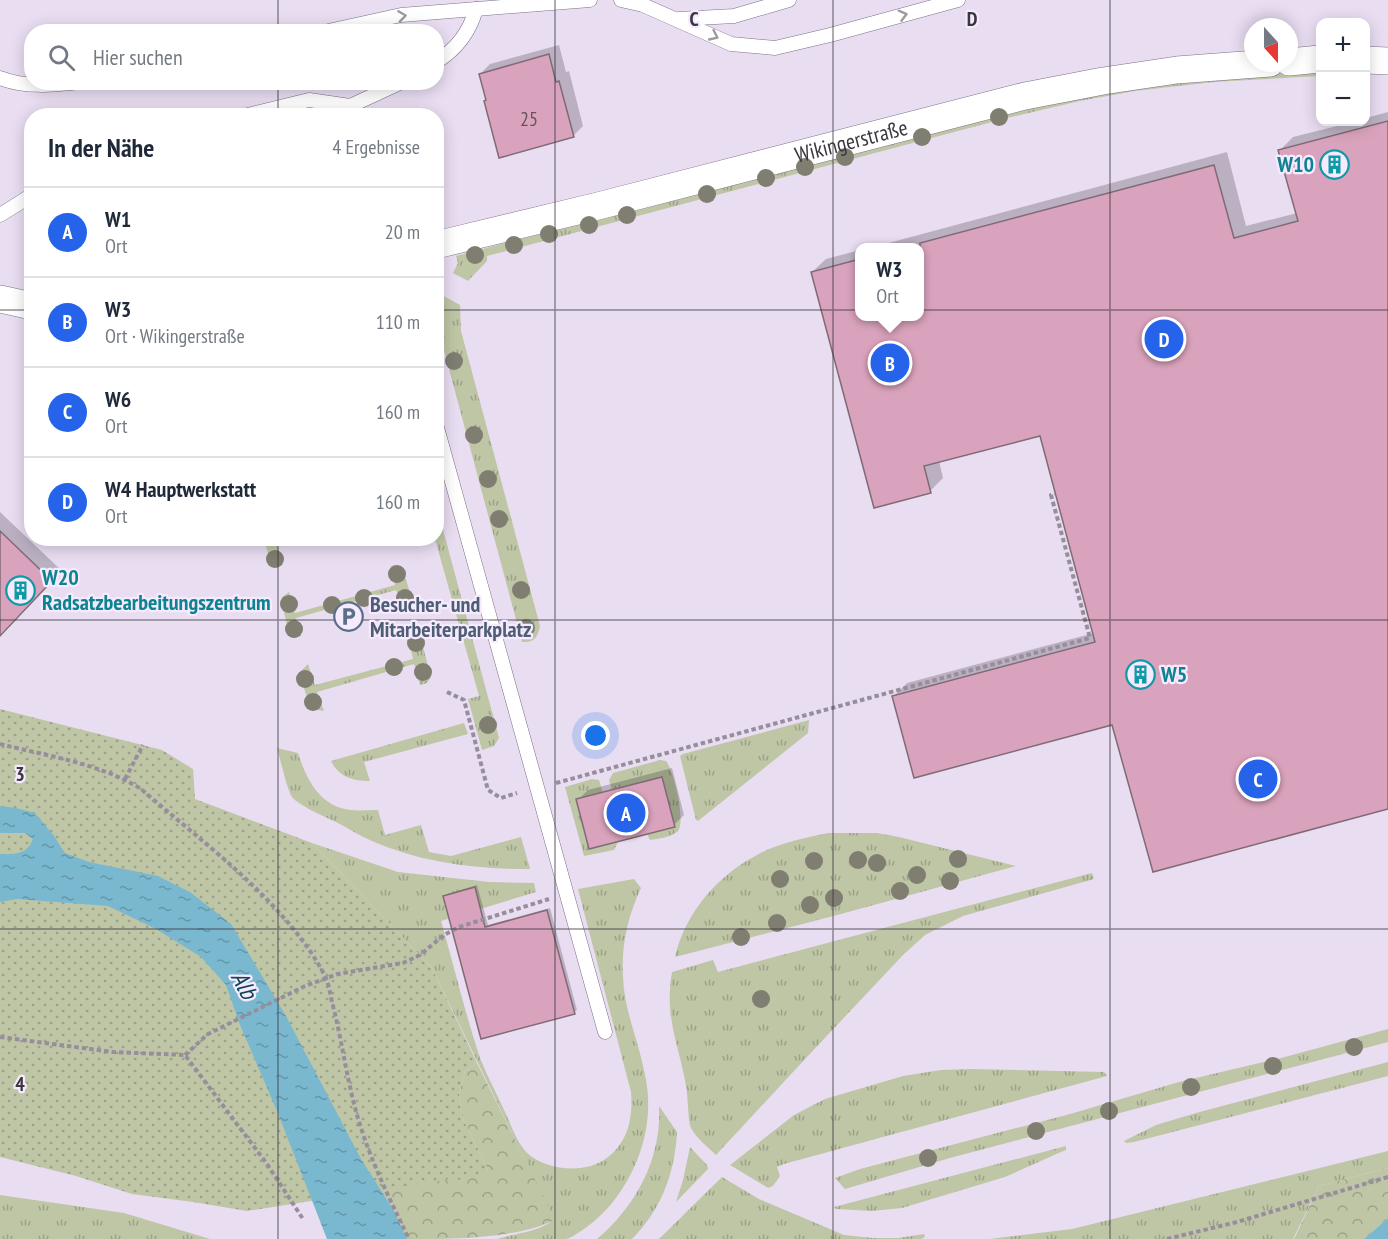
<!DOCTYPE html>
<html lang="de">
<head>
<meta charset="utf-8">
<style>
	:root { --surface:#fff; --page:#f6f6f7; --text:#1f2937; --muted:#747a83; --line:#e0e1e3; --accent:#2563eb }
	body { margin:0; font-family:"PT Sans Narrow",sans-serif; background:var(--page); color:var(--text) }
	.controls { position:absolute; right:18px; top:18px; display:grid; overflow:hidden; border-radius:12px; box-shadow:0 3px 15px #0003 }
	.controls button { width:54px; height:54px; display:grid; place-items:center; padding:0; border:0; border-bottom:2px solid var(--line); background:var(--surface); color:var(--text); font:30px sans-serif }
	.compass { position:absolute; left:1244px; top:18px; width:54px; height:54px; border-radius:50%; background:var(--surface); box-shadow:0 3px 15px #0003; rotate:159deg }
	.you { position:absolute; left:596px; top:736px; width:21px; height:21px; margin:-15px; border:4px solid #fff; border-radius:50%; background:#1a73e8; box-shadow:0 0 0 9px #1a73e833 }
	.badge { display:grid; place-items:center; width:39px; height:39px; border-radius:50%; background:var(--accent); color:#fff; font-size:20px; font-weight:700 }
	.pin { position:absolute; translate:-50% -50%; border:3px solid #fff; box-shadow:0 2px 6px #0006 }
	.popup { position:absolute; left:855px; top:243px; width:69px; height:78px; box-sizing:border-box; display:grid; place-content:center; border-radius:12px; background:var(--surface); filter:drop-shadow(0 2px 4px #0005); font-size:20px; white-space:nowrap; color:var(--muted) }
	.popup b { font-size:22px; color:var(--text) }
	.popup::after { content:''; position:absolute; left:50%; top:100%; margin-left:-12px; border:12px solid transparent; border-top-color:var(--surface) }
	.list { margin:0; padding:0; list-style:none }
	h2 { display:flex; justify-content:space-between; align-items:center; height:78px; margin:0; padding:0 24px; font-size:26px }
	h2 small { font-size:20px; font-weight:400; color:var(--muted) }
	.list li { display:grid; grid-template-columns:39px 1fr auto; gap:18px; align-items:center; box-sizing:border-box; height:90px; padding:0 24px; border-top:2px solid var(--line) }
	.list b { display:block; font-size:22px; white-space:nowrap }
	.list p { margin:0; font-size:20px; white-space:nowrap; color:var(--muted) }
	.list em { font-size:20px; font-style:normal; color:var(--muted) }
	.icon { flex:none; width:33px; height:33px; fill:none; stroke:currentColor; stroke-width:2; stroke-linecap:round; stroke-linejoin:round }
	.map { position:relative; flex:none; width:1388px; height:1239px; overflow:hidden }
	.search { position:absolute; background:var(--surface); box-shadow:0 3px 15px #0003; left:24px; top:24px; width:420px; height:66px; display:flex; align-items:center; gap:15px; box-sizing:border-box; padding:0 21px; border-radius:24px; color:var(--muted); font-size:22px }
	.panel { position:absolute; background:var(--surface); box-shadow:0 3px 15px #0003; left:24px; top:108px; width:420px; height:438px; border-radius:24px }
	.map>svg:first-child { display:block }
	.grass { fill:url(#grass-tufts) }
	.forest { fill:url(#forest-crowns) }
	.park { fill:url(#park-dots) }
	.water { fill:url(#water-ripples) }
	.shadow { fill:#0003 }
	.building { fill:#daa3bd; stroke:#806b75; stroke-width:1.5 }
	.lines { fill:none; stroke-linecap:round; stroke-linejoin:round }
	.service-casing { stroke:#7c7184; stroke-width:15 }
	.minor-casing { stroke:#7c7184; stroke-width:28 }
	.path { stroke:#978e9d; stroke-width:4; stroke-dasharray:4.5 3; stroke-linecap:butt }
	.service { stroke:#fff; stroke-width:14 }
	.minor { stroke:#fff; stroke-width:27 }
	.tree { fill:#807e70 }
	.oneway { stroke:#9e9b9f }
	.grid { fill:none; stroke:#3c373f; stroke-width:1.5; stroke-opacity:0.55 }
	.labels { text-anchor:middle; stroke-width:4.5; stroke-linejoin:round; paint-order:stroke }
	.number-label { font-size:20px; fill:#64525e }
	.street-label { font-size:22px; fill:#3c373f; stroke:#f6eaff }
	.culture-label { font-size:22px; font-weight:bold; fill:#0d838f; stroke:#f6eaff; text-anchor:start }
	.service-label { font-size:22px; font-weight:bold; fill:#4e5e75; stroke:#f6eaff; text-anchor:start }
	.water-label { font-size:24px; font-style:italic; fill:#0e4656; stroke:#f6eaff }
	.grid-label { font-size:20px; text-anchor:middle; font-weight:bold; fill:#3c373f; stroke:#f6eaff; stroke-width:4.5; stroke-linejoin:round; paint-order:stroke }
</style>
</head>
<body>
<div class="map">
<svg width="1388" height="1239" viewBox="0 0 1388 1239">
	<defs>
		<pattern id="grass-tufts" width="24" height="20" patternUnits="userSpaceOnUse" patternTransform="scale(1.5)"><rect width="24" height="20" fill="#bfc6a6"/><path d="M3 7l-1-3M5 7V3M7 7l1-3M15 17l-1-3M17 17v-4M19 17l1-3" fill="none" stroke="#9ca289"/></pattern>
		<pattern id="forest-crowns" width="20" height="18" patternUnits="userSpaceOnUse" patternTransform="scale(1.5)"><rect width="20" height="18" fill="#bfc6a6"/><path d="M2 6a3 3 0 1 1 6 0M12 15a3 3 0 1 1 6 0" fill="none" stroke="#9ca289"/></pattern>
		<pattern id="park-dots" width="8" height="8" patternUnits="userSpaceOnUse" patternTransform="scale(1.5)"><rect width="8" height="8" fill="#bfc6a6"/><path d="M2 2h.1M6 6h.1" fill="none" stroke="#9ca289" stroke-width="1.8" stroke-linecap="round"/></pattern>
		<pattern id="water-ripples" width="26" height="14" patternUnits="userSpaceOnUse" patternTransform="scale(1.5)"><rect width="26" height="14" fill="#79b8cf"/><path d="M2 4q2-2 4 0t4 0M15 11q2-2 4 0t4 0" fill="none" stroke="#6496a9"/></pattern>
	</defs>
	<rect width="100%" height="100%" fill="#e9ddf2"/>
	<g class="grass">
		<polygon points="1320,69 1320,76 1214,82 1135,91 1080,101 1007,118 487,256 487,261 468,281 453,273 458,263 456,256 1067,96 1272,71"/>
		<path d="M440 294 460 305 461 331 540 626C538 637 534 643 522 642L437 324V301Z"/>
		<polygon points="437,507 499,738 494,746 482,750 468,699 479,696 435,539"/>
		<polygon points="264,539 264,538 299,539 277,544 283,565 274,566 271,564"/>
		<path d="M394 565 402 568C406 581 417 602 403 611L396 590 296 618 301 636 293 638 290 636 281 601 282 597 289 592 295 613 395 585 391 566Z"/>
		<polygon points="414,637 422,643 431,677 427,683 420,685 414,664 317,692 324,711 311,709 299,673 308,664 315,685 413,659 408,638"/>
		<polygon points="809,720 808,733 698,821 696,820 680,756 683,754"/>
		<path d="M464 723 468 734 364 762 370 781C353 781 339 777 331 761Z"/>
		<path d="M277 748 298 753C306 778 319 806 350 810 359 811 369 810 378 810L385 835 421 825 429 852 451 856 521 837 530 869C475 869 423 863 372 841 360 836 348 828 336 822 325 817 298 805 292 797 287 790 280 758 277 748Z"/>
		<path d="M660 760 666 761C674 771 686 822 678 831 672 837 658 839 650 840L647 834 675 826 662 777 612 790 609 780 613 773Z"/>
		<polygon points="592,779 599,780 603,793 576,800 589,849 618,842 614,850 584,856 565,787"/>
		<path d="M828 833H877L899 837 1016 866 841 914 675 957C685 913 718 875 757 855 778 843 805 838 828 833Z"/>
		<path d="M312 843 398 872 489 882 534 883 536 892 441 921C454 966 465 1013 480 1058 487 1076 497 1094 505 1112 511 1125 517 1143 527 1153 546 1170 582 1174 604 1160 628 1144 633 1119 631 1092L578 889 634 879 641 888C628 916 621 945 623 977 624 1010 639 1042 645 1075 655 1120 641 1167 612 1203 601 1216 592 1224 578 1233 574 1235 571 1238 566 1239 544 1239 520 1239 497 1239 517 1233 538 1232 554 1220L432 968Z"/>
		<path d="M1092 873 1094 879 963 916 925 935 903 955 806 1058 716 1155C709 1148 696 1138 691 1128 688 1121 688 1096 686 1086 679 1044 664 1018 672 972L713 960 718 972Z"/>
		<polygon points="1388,1029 1388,1042 950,1158 845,1189 835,1178 860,1169 1070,1114 1179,1082 1281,1058"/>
		<polygon points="1388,1062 1388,1076 1134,1142 1126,1143 1124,1141 1156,1125 1196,1113"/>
		<polygon points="970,1069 1104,1072 1107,1076 784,1164 777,1167 780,1176 773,1186 768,1188 730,1165 794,1115 825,1099 903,1076 941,1070"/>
		<path d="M659 1106 677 1132C675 1173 661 1210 632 1239H597C636 1206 662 1158 659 1106Z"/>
		<polygon points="1066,1146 1066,1150 1061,1152 1005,1177 902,1208 872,1211 836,1209 834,1207"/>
		<polygon points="690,1147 707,1165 708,1169 676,1202 683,1180"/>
		<polygon points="1388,1151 1388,1168 1319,1186 1293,1239 990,1239 1072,1229"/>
		<polygon points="722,1177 759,1199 844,1235 873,1238 898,1238 924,1234 925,1237 921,1239 659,1239"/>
		<polygon points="0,1195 124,1213 210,1239 0,1239"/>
	</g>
	<g class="forest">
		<path d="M477 1063 555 1220C515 1239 453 1239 407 1239L393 1209 361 1159 488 1170 462 1117 459 1094 465 1071Z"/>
		<polygon points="1388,1168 1388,1218 1364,1239 1294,1239 1319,1186"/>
	</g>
	<polygon class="park" points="0,709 162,750 193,769 195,799 312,843 432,968 477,1063 465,1071 459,1094 462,1117 488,1170 464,1180 450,1179 247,1211 193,1202 132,1194 76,1176 0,1157"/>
	<g class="water">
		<path d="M0 806 16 808 35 813 54 836 65 853 89 862 158 876 190 892 231 924 286 1016 361 1159 393 1209 407 1239H327L277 1111 240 1025 226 985 201 957 156 929 108 906 17 899 0 902V854C15 854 27 855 33 839L25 833H0Z"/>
		<polygon points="1388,1218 1388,1239 1364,1239"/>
	</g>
	<g class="shadow">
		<polygon points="559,45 566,72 569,71 583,126 573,136 487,100 480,74 490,64"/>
		<polygon points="1388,112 1388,807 1113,723 894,696 907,683 1094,633 1041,434 939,461 943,478 930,491 812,272 826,259 860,250 860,316 920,316 920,248 870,248 1227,152 1246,226 1297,213 1280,150 1293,137 1353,122 1366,122 1366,118"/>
		<polygon points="32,127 32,145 26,131"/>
		<polygon points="0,512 61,570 3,630 0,627"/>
		<polygon points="672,768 684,815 674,825 578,800 588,790"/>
		<polygon points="477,885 488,925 550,908 577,1010 574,1012 444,897 447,894"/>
	</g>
	<g class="building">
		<polygon points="549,54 556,82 559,81 574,137 499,158 484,101 486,100 479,74"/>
		<polygon points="1388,121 1388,809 1153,872 1112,725 914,778 892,696 1095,642 1040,436 924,466 931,493 874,508 811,272 860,259 860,316 920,316 920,243 1214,165 1234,238 1298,221 1278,150"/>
		<polygon points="0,531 52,581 0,636"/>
		<polygon points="662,777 675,827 589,849 576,799"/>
		<polygon points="475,887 485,927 547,910 575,1014 481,1039 443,896"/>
	</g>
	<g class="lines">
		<defs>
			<g id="service">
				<polyline points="621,0 643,5 731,44 775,48 830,35 958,0"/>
				<polyline points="679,19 734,16 789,0"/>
				<polyline points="324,32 401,15 590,0"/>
				<path d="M436 62C457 49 470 31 476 9"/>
				<path d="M0 78C26 88 53 85 81 82"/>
				<polyline points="244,116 309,100 350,106"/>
				<polyline points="337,116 350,106 402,82"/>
				<polyline points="0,215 32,195"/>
				<polyline points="436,424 605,1032"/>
			</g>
			<g id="minor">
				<polyline points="1366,60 1388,61"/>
				<polyline points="1289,62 1320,59"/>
				<path id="s1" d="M436 245 598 206 1025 96 1103 81 1177 70 1270 63"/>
				<polyline points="0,299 32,306"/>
			</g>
		</defs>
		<use href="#service" class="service-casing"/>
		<use href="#minor" class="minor-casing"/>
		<g class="path">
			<polyline points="447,692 464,700 488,790 501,798 517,793"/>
			<path d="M0 744C47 756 99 763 141 789 202 842 287 903 325 976 329 984 330 993 332 1002 340 1032 344 1061 351 1091 362 1143 386 1192 409 1239"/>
			<polyline points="125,779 143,745"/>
			<polyline points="556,783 1090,638 1051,495 1055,494"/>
			<polyline points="0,1037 113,1052 185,1055 267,1164 303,1219"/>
			<polyline points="185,1055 208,1034 305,986 338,974 403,963 420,955 444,935 459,927 549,899"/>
			<polyline points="1167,1239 1237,1222 1388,1177"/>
		</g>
		<use href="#service" class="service"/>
		<use href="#minor" class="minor"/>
	</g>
	<g class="tree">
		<circle cx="999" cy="117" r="9"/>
		<circle cx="922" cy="137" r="9"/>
		<circle cx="845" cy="157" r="9"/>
		<circle cx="805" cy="167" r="9"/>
		<circle cx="766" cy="178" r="9"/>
		<circle cx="707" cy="194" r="9"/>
		<circle cx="627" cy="215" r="9"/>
		<circle cx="589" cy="225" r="9"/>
		<circle cx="549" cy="234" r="9"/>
		<circle cx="514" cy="245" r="9"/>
		<circle cx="475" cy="255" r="9"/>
		<circle cx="454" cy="361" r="9"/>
		<circle cx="474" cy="435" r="9"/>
		<circle cx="488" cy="479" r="9"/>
		<circle cx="499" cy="519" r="9"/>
		<circle cx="275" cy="559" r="9"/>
		<circle cx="397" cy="574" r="9"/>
		<circle cx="521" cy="590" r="9"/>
		<circle cx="364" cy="598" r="9"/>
		<circle cx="405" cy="598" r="9"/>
		<circle cx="289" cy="604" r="9"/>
		<circle cx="332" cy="605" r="9"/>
		<circle cx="526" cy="628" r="9"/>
		<circle cx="294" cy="629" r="9"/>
		<circle cx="416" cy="643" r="9"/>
		<circle cx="394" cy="667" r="9"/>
		<circle cx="423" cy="672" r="9"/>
		<circle cx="305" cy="679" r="9"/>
		<circle cx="313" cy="702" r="9"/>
		<circle cx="488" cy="725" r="9"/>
		<circle cx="958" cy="859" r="9"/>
		<circle cx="858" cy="860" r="9"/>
		<circle cx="814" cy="861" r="9"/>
		<circle cx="877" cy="863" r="9"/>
		<circle cx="917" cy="875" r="9"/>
		<circle cx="780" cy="879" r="9"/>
		<circle cx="950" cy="881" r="9"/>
		<circle cx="900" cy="891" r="9"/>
		<circle cx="834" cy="898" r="9"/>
		<circle cx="810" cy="905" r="9"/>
		<circle cx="777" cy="923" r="9"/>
		<circle cx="741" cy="937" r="9"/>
		<circle cx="761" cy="999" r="9"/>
		<circle cx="1354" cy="1047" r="9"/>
		<circle cx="1273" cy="1066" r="9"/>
		<circle cx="1191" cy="1087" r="9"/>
		<circle cx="1109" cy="1111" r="9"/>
		<circle cx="1036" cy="1131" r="9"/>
		<circle cx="928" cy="1158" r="9"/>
	</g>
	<defs><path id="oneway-chevron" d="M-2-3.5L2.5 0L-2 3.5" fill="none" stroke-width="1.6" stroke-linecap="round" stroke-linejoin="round" transform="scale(1.5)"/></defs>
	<g class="oneway">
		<use href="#oneway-chevron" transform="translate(903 15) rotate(-15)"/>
		<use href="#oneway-chevron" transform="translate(402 16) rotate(-8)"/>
		<use href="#oneway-chevron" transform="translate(714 36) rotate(25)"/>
	</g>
	<path class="grid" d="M278 0V32M555 0V1239M833 0V1239M1110 0V1239M278 82V116M0 310H32M436 310H1388M278 538V1239M0 620H1388M0 929H1388"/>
	<defs>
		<symbol id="building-ring" viewBox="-11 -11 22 22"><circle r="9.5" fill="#f6eaff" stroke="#0f9aa8" stroke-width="1.5"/><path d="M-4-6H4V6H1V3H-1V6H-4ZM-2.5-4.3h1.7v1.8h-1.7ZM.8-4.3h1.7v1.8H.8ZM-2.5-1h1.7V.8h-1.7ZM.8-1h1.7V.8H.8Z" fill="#0f9aa8"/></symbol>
		<symbol id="parking-ring" viewBox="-11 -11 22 22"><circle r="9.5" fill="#f6eaff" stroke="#5c6f8a" stroke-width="1.5"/><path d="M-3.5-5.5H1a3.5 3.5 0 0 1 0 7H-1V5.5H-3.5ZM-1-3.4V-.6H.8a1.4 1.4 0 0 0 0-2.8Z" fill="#5c6f8a"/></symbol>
	</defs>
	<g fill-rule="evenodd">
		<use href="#building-ring" x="1318" y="148" width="33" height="33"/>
		<use href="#building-ring" x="4" y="574" width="33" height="33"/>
		<use href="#parking-ring" x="332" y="600" width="33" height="33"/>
		<use href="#building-ring" x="1124" y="658" width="33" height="33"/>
	</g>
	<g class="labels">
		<g class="number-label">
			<text x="529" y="126">25</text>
		</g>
		<g class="street-label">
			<text dy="8" stroke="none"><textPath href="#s1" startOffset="428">Wikingerstraße</textPath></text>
		</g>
		<g class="culture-label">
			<text x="1314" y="172" text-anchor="end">W10</text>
			<text x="42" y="585">W20<tspan x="42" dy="25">Radsatzbearbeitungszentrum</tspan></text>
			<text x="1161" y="682">W5</text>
		</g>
		<g class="service-label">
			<text x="370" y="612">Besucher- und<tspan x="370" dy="25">Mitarbeiterparkplatz</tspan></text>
		</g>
		<g class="water-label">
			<text transform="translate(244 985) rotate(62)" y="8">Alb</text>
		</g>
	</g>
	<g class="grid-label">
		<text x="694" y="26">C</text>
		<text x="972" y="26">D</text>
		<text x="20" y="781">3</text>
		<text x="20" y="1091">4</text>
	</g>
</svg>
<div class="controls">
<button>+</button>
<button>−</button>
</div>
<svg class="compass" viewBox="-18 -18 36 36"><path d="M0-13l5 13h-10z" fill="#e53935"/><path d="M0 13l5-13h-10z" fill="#747a83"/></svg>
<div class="you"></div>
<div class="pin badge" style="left:626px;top:813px">A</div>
<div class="pin badge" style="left:890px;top:363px">B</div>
<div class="popup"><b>W3</b>Ort</div>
<div class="pin badge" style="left:1258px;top:779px">C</div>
<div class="pin badge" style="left:1164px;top:339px">D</div>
<div class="search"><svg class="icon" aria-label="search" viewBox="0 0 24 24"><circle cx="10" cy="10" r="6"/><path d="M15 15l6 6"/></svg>Hier suchen</div>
<section class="panel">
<h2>In der Nähe<small>4 Ergebnisse</small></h2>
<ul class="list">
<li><span class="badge">A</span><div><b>W1</b><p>Ort</p></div><em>20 m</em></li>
<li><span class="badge">B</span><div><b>W3</b><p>Ort · Wikingerstraße</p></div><em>110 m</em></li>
<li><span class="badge">C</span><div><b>W6</b><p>Ort</p></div><em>160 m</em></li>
<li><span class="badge">D</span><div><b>W4 Hauptwerkstatt</b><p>Ort</p></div><em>160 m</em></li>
</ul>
</section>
</div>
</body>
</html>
